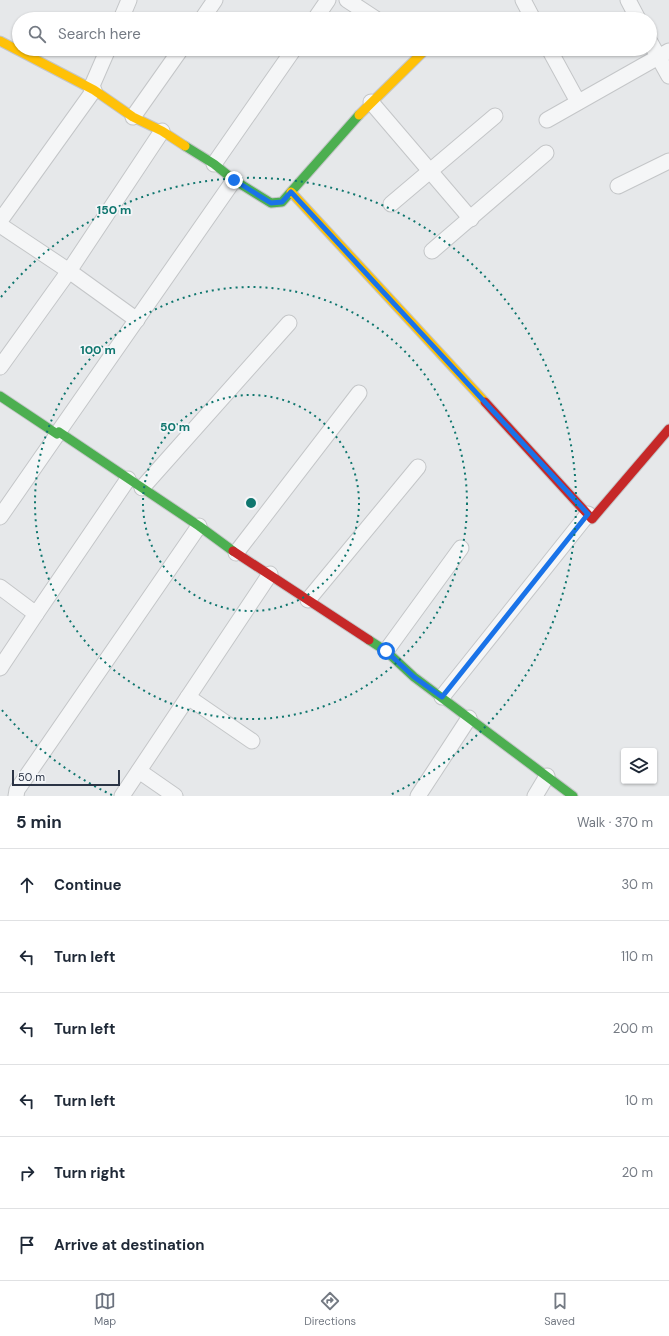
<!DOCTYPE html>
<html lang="en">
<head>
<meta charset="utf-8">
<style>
	:root { --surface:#fff; --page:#f6f6f7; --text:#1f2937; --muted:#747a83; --line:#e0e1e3; --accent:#6c737f }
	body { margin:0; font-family:"DM Sans",sans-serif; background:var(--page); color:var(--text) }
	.controls { position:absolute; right:12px; bottom:12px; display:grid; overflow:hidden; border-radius:4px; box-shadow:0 1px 3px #0004 }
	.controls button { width:36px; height:36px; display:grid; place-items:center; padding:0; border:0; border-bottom:1px solid var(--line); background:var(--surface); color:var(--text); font:20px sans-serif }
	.scale { position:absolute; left:12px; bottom:10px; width:108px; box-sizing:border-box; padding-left:4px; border:2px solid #2b3445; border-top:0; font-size:11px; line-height:14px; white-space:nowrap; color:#2b3445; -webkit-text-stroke:3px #f4f6f9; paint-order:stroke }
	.stop { position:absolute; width:12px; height:12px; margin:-9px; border:3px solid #1a73e8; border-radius:50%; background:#fff }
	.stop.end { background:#1a73e8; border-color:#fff; box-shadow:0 1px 4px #0008 }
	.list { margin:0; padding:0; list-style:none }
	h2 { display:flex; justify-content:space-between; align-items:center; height:52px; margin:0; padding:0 16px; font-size:17px }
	h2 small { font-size:13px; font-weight:400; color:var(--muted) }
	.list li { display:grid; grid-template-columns:26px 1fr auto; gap:12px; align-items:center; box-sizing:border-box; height:72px; padding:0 16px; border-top:1px solid var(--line) }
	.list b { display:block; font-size:15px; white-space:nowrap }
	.list em { font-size:13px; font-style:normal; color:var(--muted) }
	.icon { flex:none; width:22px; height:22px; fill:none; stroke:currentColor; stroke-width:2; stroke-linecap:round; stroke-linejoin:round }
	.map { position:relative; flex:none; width:669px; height:796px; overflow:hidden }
	.search { position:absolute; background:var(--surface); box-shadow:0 1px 3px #0004; left:12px; right:12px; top:12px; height:44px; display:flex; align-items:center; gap:10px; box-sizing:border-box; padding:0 14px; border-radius:22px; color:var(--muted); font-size:15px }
	.sheet { height:484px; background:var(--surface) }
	nav { display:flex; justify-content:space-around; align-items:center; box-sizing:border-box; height:56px; border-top:1px solid var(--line); background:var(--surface); font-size:11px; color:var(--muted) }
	nav a { display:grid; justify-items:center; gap:2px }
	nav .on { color:var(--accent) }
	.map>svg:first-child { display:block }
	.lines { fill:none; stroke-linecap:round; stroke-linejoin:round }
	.street-casing { stroke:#c4c6c8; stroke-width:17 }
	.fast-casing { stroke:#c4c6c8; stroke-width:11 }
	.slow-casing { stroke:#c4c6c8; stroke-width:11 }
	.jam-casing { stroke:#c4c6c8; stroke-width:11 }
	.street { stroke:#f5f6f7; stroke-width:15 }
	.fast { stroke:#4caf50; stroke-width:9 }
	.slow { stroke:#ffc107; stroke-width:9 }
	.jam { stroke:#c62828; stroke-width:9 }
	.route { stroke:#1a73e8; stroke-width:5 }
	.ring { fill:none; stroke:#0f766e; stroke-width:2; stroke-dasharray:2 4 }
	.centre { fill:#0f766e; stroke:#f4f6f9; stroke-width:2 }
	.ring-label { font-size:12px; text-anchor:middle; font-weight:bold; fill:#0f766e; stroke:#f4f6f9; stroke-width:3.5; stroke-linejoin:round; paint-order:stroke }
</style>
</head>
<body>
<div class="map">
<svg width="669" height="796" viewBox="0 0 669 796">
	<rect width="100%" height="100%" fill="#e6e8ea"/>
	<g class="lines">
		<defs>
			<g id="street">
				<polyline points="347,0 376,19"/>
				<polyline points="523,0 533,19"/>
				<polyline points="628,0 638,19"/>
				<polyline points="121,19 129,0"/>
				<polyline points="202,19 215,0"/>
				<polyline points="315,19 328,0"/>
				<polyline points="650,42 669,76"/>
				<polyline points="549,49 578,102"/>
				<polyline points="91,88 108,49"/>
				<polyline points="371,102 471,219"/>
				<polyline points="133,117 181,49"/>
				<polyline points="547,120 669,51"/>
				<polyline points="214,164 294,49"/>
				<polyline points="618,186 669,161"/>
				<polyline points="391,204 495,116"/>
				<polyline points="0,221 94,90"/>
				<polyline points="0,225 69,271 137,320"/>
				<polyline points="432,251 546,153"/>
				<polyline points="0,367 69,271 162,131"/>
				<polyline points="57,434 234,180"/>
				<polyline points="142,488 289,323"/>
				<polyline points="0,517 59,432"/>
				<polyline points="236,553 359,393"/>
				<polyline points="0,587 36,614 128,479"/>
				<polyline points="308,600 418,467"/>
				<polyline points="386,651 461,548"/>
				<polyline points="0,668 36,614"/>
				<polyline points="188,697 252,741"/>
				<polyline points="442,697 588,514"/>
				<polyline points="139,771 175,796"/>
				<polyline points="16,796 17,790 199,526"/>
				<polyline points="122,796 270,574"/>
				<polyline points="418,796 469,718"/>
				<polyline points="535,796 547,776"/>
			</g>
			<g id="fast">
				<polyline points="185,146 214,164 234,180 271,203 282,202 359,115"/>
				<polyline points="0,396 57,434 59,432 199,526 233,551"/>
				<polyline points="369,640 386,651 414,677 573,796"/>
			</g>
			<g id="slow">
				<polyline points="0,41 94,90 133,117 162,131 185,146"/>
				<polyline points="359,115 422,53 419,49"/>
				<polyline points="291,192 485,402"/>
			</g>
			<g id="jam">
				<polyline points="485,402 592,519 669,429"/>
				<polyline points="233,551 369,640"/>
			</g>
		</defs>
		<use href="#street" class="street-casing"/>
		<use href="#fast" class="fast-casing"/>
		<use href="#slow" class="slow-casing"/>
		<use href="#jam" class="jam-casing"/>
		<use href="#street" class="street"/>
		<use href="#fast" class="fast"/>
		<use href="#slow" class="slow"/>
		<use href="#jam" class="jam"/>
	</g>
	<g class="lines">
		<polyline class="route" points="234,180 271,203 282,202 291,192 588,514 442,697 414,677 386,651"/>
	</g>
	<g class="ring">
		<circle cx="251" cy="503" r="108"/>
		<circle cx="251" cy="503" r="216"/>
		<path d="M112 795A324 324 0 0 1 1 709M1 297A324 324 0 1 1 390 795"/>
	</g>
	<circle cx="251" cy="503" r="6" class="centre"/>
	<g class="ring-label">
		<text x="114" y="214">150 m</text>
		<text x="98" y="354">100 m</text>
		<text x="175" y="431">50 m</text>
	</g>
</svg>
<div class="controls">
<button><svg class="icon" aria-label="layers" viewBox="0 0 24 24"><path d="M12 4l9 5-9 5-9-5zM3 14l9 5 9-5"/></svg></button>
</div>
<div class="scale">50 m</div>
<div class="stop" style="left:386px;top:651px"></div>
<div class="stop end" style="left:234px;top:180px"></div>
<div class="search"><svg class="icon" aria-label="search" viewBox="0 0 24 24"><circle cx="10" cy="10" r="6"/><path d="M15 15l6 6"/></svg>Search here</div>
</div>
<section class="sheet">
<h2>5 min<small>Walk · 370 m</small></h2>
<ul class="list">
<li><svg class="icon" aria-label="ahead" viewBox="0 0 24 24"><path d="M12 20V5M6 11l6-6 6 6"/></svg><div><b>Continue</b></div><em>30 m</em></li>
<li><svg class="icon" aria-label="left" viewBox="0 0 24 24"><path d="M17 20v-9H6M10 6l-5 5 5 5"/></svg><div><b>Turn left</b></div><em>110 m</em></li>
<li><svg class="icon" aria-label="left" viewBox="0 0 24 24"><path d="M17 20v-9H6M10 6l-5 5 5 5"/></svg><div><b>Turn left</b></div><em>200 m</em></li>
<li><svg class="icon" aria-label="left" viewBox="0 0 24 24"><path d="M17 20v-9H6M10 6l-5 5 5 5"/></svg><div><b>Turn left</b></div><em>10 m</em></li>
<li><svg class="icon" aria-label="right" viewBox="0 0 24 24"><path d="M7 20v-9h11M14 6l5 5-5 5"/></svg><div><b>Turn right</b></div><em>20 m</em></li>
<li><svg class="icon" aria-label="arrive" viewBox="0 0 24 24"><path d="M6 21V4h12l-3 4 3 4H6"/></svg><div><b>Arrive at destination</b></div></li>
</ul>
</section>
<nav>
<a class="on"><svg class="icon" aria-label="map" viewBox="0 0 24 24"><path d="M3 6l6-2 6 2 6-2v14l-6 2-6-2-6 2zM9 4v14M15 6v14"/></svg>Map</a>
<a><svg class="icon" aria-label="directions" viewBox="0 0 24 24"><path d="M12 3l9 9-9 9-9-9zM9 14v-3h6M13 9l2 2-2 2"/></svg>Directions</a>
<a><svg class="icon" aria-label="saved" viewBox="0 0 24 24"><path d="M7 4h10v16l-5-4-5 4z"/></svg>Saved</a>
</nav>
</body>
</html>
